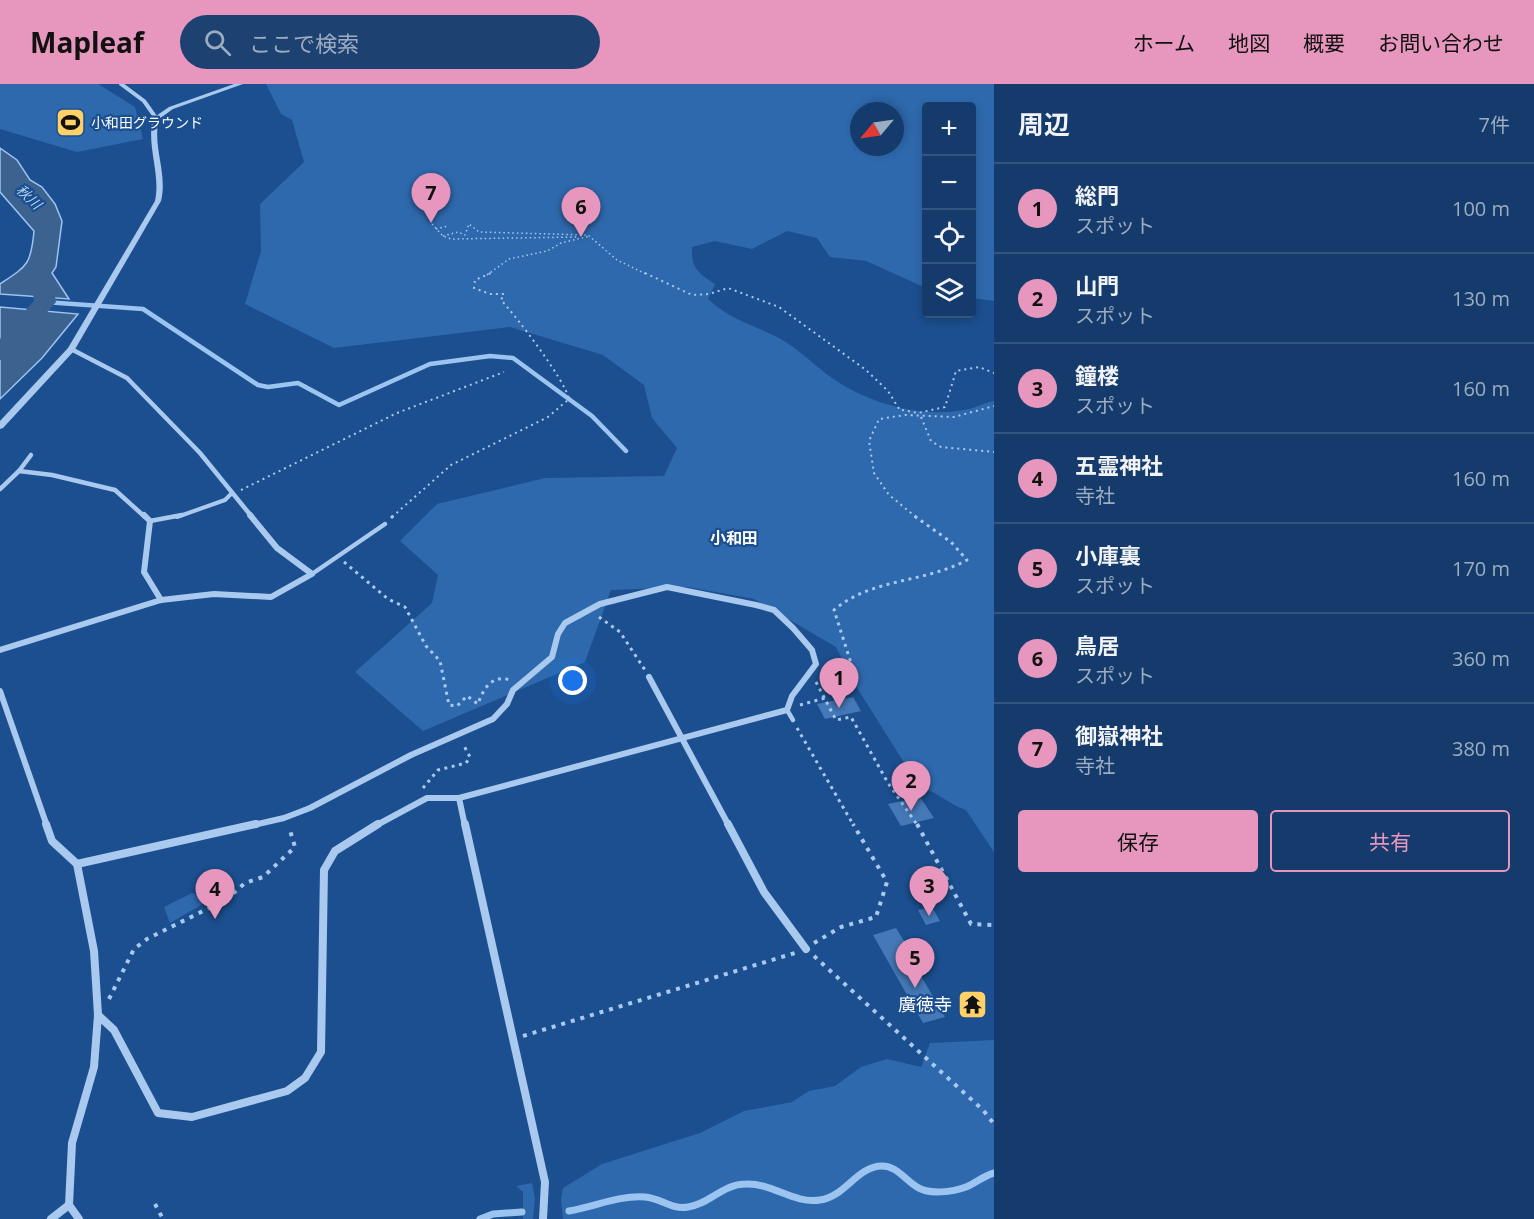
<!DOCTYPE html>
<html lang="ja">
<head>
<meta charset="utf-8">
<style>
	:root { --surface:#143b6b; --page:#1d4271; --text:#f1f3f6; --muted:#9dadc1; --line:#33557e; --accent:#e797bd }
	body { margin:0; font-family:"Open Sans","Noto Sans JP",sans-serif; background:var(--page); color:var(--text) }
	.controls { position:absolute; right:18px; top:18px; display:grid; overflow:hidden; border-radius:6px; box-shadow:0 3px 9px #0003 }
	.controls button { width:54px; height:54px; display:grid; place-items:center; padding:0; border:0; border-bottom:2px solid var(--line); background:var(--surface); color:var(--text); font:30px sans-serif }
	.compass { position:absolute; left:850px; top:18px; width:54px; height:54px; border-radius:50%; background:var(--surface); box-shadow:0 3px 9px #0003; rotate:241deg }
	.you { position:absolute; left:573px; top:597px; width:21px; height:21px; margin:-15px; border:4px solid #fff; border-radius:50%; background:#1a73e8; box-shadow:0 0 0 9px #1a73e833 }
	.badge { display:grid; place-items:center; width:39px; height:39px; border-radius:50%; background:var(--accent); color:#111; font-size:20px; font-weight:700 }
	.pin { position:absolute; translate:-50% -50px; filter:drop-shadow(0 2px 3px #0008) }
	.pin::after { content:''; position:absolute; top:32px; width:21px; height:18px; background:inherit; clip-path:polygon(0 0,100% 0,50% 100%) }
	.list { margin:0; padding:0; list-style:none }
	h2 { display:flex; justify-content:space-between; align-items:center; height:78px; margin:0; padding:0 24px; font-size:26px }
	h2 small { font-size:20px; font-weight:400; color:var(--muted) }
	.list li { display:grid; grid-template-columns:39px 1fr auto; gap:18px; align-items:center; box-sizing:border-box; height:90px; padding:0 24px; border-top:2px solid var(--line) }
	.list b { display:block; font-size:22px; white-space:nowrap }
	.list p { margin:0; font-size:20px; white-space:nowrap; color:var(--muted) }
	.list em { font-size:20px; font-style:normal; color:var(--muted) }
	.actions { display:flex; gap:12px; padding:18px 24px }
	.actions a { flex:1; padding:14px 0; border:2px solid var(--accent); border-radius:6px; text-align:center; font-size:21px; color:var(--accent) }
	.actions .main { background:var(--accent); color:#111 }
	.icon { flex:none; width:33px; height:33px; fill:none; stroke:currentColor; stroke-width:2; stroke-linecap:round; stroke-linejoin:round }
	.map { position:relative; flex:none; width:994px; height:1135px; overflow:hidden }
	header { display:flex; align-items:center; gap:36px; box-sizing:border-box; height:84px; padding:0 30px; background:var(--accent); color:#111 }
	header strong { font-size:28px }
	nav { display:flex; gap:33px; margin-inline-start:auto; font-size:21px }
	.search { width:420px; height:54px; background:var(--page); display:flex; align-items:center; gap:15px; box-sizing:border-box; padding:0 21px; border-radius:33px; color:var(--muted); font-size:22px }
	main { display:flex }
	aside { flex:1; background:var(--surface) }
	.map>svg:first-child { display:block }
	.green { fill:#2e69ad; fill-rule:evenodd }
	.water { fill:#3c6290; stroke:#9cc4f0; stroke-width:1.5 }
	.lines { fill:none; stroke-linecap:round; stroke-linejoin:round }
	.stream-far1 { stroke:#9cc4f0; stroke-width:4.5 }
	.stream { stroke:#9cc4f0; stroke-width:7 }
	.river { fill:#3c6290; fill-rule:evenodd }
	.building { fill:#4478b7 }
	.path-far3 { stroke:#a9c9ee; stroke-width:1.5; stroke-dasharray:1.5 3; stroke-linecap:butt }
	.path-far2 { stroke:#a9c9ee; stroke-width:2; stroke-dasharray:2 4; stroke-linecap:butt }
	.path-far1 { stroke:#a9c9ee; stroke-width:3; stroke-dasharray:3 4.5; stroke-linecap:butt }
	.path { stroke:#a9c9ee; stroke-width:4; stroke-dasharray:4 6; stroke-linecap:butt }
	.service-far1 { stroke:#a9c9ee; stroke-width:4 }
	.service { stroke:#a9c9ee; stroke-width:4.5 }
	.minor-far3 { stroke:#a9c9ee; stroke-width:4 }
	.minor-far2 { stroke:#a9c9ee; stroke-width:4.5 }
	.minor-far1 { stroke:#a9c9ee; stroke-width:6 }
	.minor { stroke:#a9c9ee; stroke-width:8 }
	.tertiary { fill:#a9c9ee; fill-rule:evenodd }
	.labels { text-anchor:middle; stroke-width:4.5; stroke-linejoin:round; paint-order:stroke }
	.far-poi-label { font-size:14px; fill:#fff; stroke:#1b4f8f; text-anchor:start }
	.far-water-label { font-size:14px; font-style:italic; fill:#b5d3f5; stroke:#1b4f8f }
	.neighbourhood-label { font-size:16px; font-weight:bold; fill:#fff; stroke:#1b4f8f }
	.near-poi-label { font-size:18px; fill:#fff; stroke:#1b4f8f; text-anchor:end }
</style>
</head>
<body>
<header>
<strong>Mapleaf</strong>
<div class="search"><svg class="icon" aria-label="search" viewBox="0 0 24 24"><circle cx="10" cy="10" r="6"/><path d="M15 15l6 6"/></svg>ここで検索</div>
<nav><a>ホーム</a><a>地図</a><a>概要</a><a>お問い合わせ</a></nav>
</header>
<main>
<div class="map">
<svg width="994" height="1135" viewBox="0 0 994 1135">
	<rect width="100%" height="100%" fill="#1b4f8f"/>
	<g class="green">
		<polygon points="0,0 98,0 135,23 143,55 77,68 0,45"/>
		<path d="M266 0H994V217L972 214V22H926V204L866 177 830 173 817 154 787 147 752 165 715 157 692 163C691 184 698 189 715 200L708 215C733 238 756 241 784 257 801 267 815 282 832 294 868 319 919 334 963 326 974 325 983 319 994 317V768L966 726C948 720 937 707 920 704L854 599 836 563 754 515 688 503 611 506 585 578 423 647 355 588 432 519 438 491 400 457 437 420 545 394 664 392 677 364 652 334 644 301 603 271 510 243 334 264 245 220 261 167 260 120 304 78 292 36 281 30ZM859 27H895V63H859Z"/>
		<polygon points="192,809 213,814 170,839 164,823"/>
		<polygon points="994,956 994,1135 563,1135 561,1116 563,1104 602,1080 700,1049 744,1027 792,1018 809,1007 835,1002 861,983 887,975 921,983 930,959"/>
		<polygon points="532,1099 535,1115 533,1135 523,1135 523,1108 516,1102"/>
	</g>
	<g class="water">
		<path d="M0 64 17 76 30 96 42 103 55 120 62 137 56 183 52 189 69 215 0 210V200C27 182 31 181 34 147L0 108Z"/>
		<polygon points="0,223 78,230 42,274 0,315"/>
	</g>
	<g class="lines">
		<polyline class="stream-far1" points="45,218 143,225 258,301 268,303 298,299 339,321 430,280 490,272 513,274 592,332 626,367"/>
		<g class="stream">
			<path d="M569 1127C594 1123 619 1111 645 1113 661 1114 671 1126 688 1123 710 1120 722 1100 746 1100 773 1099 793 1120 820 1116 845 1113 857 1082 882 1082 897 1082 905 1096 917 1103 929 1111 953 1108 966 1103 976 1099 983 1092 994 1089"/>
			<polyline points="480,1135 493,1130 522,1128"/>
		</g>
		<polygon class="river" points="42,167 49,169 52,173 49,183 56,218 8,274 0,276 0,255 34,217 29,183 35,169"/>
	</g>
	<g class="building">
		<polygon points="853,613 861,627 825,635 817,620"/>
		<polygon points="920,713 934,734 901,742 888,720"/>
		<polygon points="932,823 940,837 926,841 918,826"/>
		<polygon points="896,844 907,862 904,863 945,933 923,939 873,851"/>
	</g>
	<g class="lines">
		<g class="path-far3">
			<polyline points="432,140 443,152 451,155 579,153"/>
			<polyline points="436,145 448,142"/>
			<polyline points="443,152 458,148 465,151 469,140 479,148 588,151 617,176 648,191"/>
			<polyline points="487,191 509,175 547,167 561,159 590,152"/>
		</g>
		<g class="path-far2">
			<polyline points="645,189 692,211 709,210 728,204 779,223 866,286 888,307 901,328"/>
			<polyline points="902,326 918,329 945,323 956,287 979,283 994,289"/>
			<polyline points="921,333 931,357 941,363 994,368"/>
			<polyline points="241,406 397,329 504,288"/>
			<path d="M392 433 451 381 548 333 569 315C565 296 516 232 501 216L504 210H490L474 204 475 196 491 189"/>
			<polyline points="916,433 889,411 874,389 869,357 879,335 905,331 954,333 994,322"/>
		</g>
		<g class="path-far1">
			<polyline points="391,434 394,431"/>
			<path d="M344 478 388 515 405 523 426 562 440 577 449 621 457 622 467 612 478 620C483 605 492 590 510 596"/>
			<polyline points="599,533 620,548 645,586"/>
			<path d="M826 584 844 586 851 579 834 526C871 494 925 499 967 476L951 458 913 431"/>
			<polyline points="816,598 836,636 851,633 888,699 918,742"/>
			<polyline points="800,621 825,614"/>
			<polyline points="797,644 854,742"/>
			<polyline points="423,704 438,686 466,679 470,673 463,660"/>
		</g>
		<g class="path">
			<polyline points="917,740 971,840 994,841"/>
			<polyline points="814,859 841,843 876,833 887,798 853,740"/>
			<polyline points="814,872 983,1026 994,1040"/>
			<polyline points="109,915 134,865 147,855 227,815 245,799 263,793 295,763 289,743"/>
			<polyline points="523,952 795,869"/>
			<polyline points="155,1120 163,1135"/>
		</g>
		<polyline class="service-far1" points="177,433 225,416 231,410"/>
		<g class="service">
			<polyline points="150,437 182,431"/>
			<polyline points="312,490 385,440"/>
			<polyline points="787,626 793,636"/>
		</g>
		<polyline class="minor-far3" points="121,0 144,17 156,34"/>
		<g class="minor-far2">
			<polyline points="71,265 127,294 200,369 252,433"/>
			<polyline points="19,387 31,371"/>
			<polyline points="0,405 19,387 52,391 115,406 145,433"/>
		</g>
		<g class="minor-far1">
			<polyline points="144,431 150,437 144,488 161,516"/>
			<polyline points="0,566 161,516 214,510 271,513 312,490 277,464 250,431"/>
			<polyline points="649,593 729,742"/>
			<polyline points="0,607 47,742"/>
			<polyline points="459,714 465,742"/>
			<polyline points="249,742 284,734 310,724 411,671 493,635 507,620 513,606 552,573 558,550 565,539 600,520 667,503 756,521 774,526 793,544 812,566 816,580 792,612 787,626 459,714 427,714 375,742"/>
		</g>
		<g class="minor">
			<polyline points="46,740 52,757 77,780 94,867 98,931 94,983 72,1059 69,1121 79,1135"/>
			<polyline points="465,740 545,1098 543,1135"/>
			<polyline points="728,740 764,808 806,865"/>
			<polyline points="77,780 256,740"/>
			<polyline points="98,931 114,946 158,1029 192,1033 287,1007 305,994 321,968 324,786 335,767 378,740"/>
			<polyline points="51,1135 69,1121"/>
		</g>
		<path class="tertiary" d="M234 0H243L173 25 159 35C152 63 168 89 161 117L74 267 3 344 0 345V337L68 264 155 117C161 89 146 62 153 34L169 23Z"/>
	</g>
	<defs>
		<symbol id="stadium-square" viewBox="-11 -11 22 22"><rect x="-9" y="-9" width="18" height="18" rx="4" fill="#ffd166" stroke="#1b4f8f"/><path d="M0-5a6.5 5 0 1 0 0 10a6.5 5 0 1 0 0-10ZM-3.5-1.8h7v3.6h-7Z" fill="#111"/></symbol>
		<symbol id="temple-square" viewBox="-11 -11 22 22"><rect x="-9" y="-9" width="18" height="18" rx="4" fill="#ffd166" stroke="#1b4f8f"/><path d="M0-6L5-2H3V0L6.5 2.5H4V6H1.5V3h-3V6H-4V2.5H-6.5L-3 0V-2H-5Z" fill="#111"/></symbol>
	</defs>
	<g fill-rule="evenodd">
		<use href="#stadium-square" x="54" y="22" width="33" height="33"/>
		<use href="#temple-square" x="956" y="904" width="33" height="33"/>
	</g>
	<g class="labels">
		<g class="far-poi-label">
			<text x="91" y="44">小和田グラウンド</text>
		</g>
		<g class="far-water-label">
			<text transform="translate(29 113) rotate(43)" y="5">秋川</text>
		</g>
		<g class="neighbourhood-label">
			<text x="734" y="460">小和田</text>
		</g>
		<g class="near-poi-label">
			<text x="952" y="927">廣徳寺</text>
		</g>
	</g>
</svg>
<div class="controls">
<button>+</button>
<button>−</button>
<button><svg class="icon" aria-label="locate" viewBox="0 0 24 24"><circle cx="12" cy="12" r="6"/><path d="M12 2v4M12 18v4M2 12h4M18 12h4"/></svg></button>
<button><svg class="icon" aria-label="layers" viewBox="0 0 24 24"><path d="M12 4l9 5-9 5-9-5zM3 14l9 5 9-5"/></svg></button>
</div>
<svg class="compass" viewBox="-18 -18 36 36"><path d="M0-13l5 13h-10z" fill="#e53935"/><path d="M0 13l5-13h-10z" fill="#9dadc1"/></svg>
<div class="you"></div>
<div class="pin badge" style="left:839px;top:624px">1</div>
<div class="pin badge" style="left:911px;top:727px">2</div>
<div class="pin badge" style="left:929px;top:832px">3</div>
<div class="pin badge" style="left:215px;top:835px">4</div>
<div class="pin badge" style="left:915px;top:904px">5</div>
<div class="pin badge" style="left:581px;top:153px">6</div>
<div class="pin badge" style="left:431px;top:139px">7</div>
</div>
<aside>
<h2>周辺<small>7件</small></h2>
<ul class="list">
<li><span class="badge">1</span><div><b>総門</b><p>スポット</p></div><em>100 m</em></li>
<li><span class="badge">2</span><div><b>山門</b><p>スポット</p></div><em>130 m</em></li>
<li><span class="badge">3</span><div><b>鐘楼</b><p>スポット</p></div><em>160 m</em></li>
<li><span class="badge">4</span><div><b>五霊神社</b><p>寺社</p></div><em>160 m</em></li>
<li><span class="badge">5</span><div><b>小庫裏</b><p>スポット</p></div><em>170 m</em></li>
<li><span class="badge">6</span><div><b>鳥居</b><p>スポット</p></div><em>360 m</em></li>
<li><span class="badge">7</span><div><b>御嶽神社</b><p>寺社</p></div><em>380 m</em></li>
</ul>
<div class="actions"><a class="main">保存</a><a>共有</a></div>
</aside>
</main>
</body>
</html>
